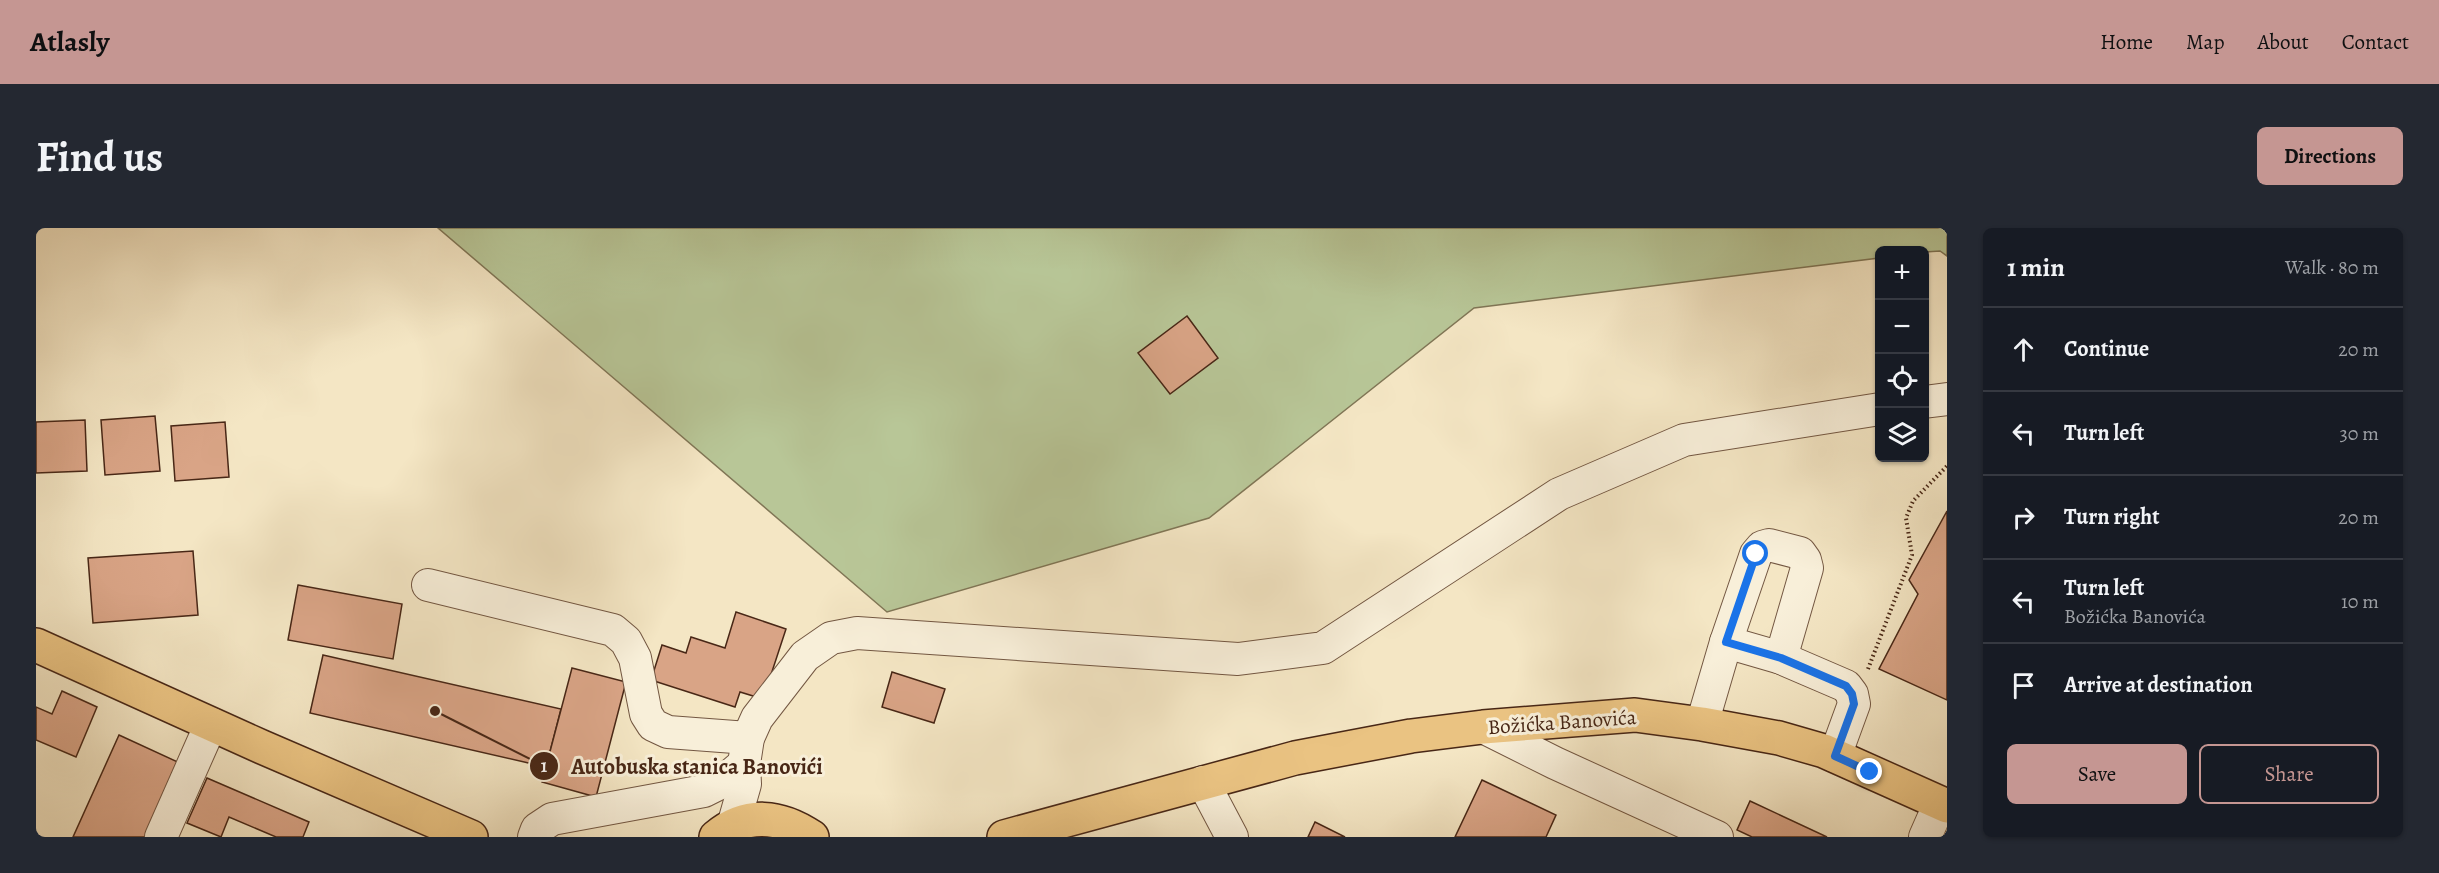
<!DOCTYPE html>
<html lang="en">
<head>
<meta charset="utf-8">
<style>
	:root { --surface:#171b24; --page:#242831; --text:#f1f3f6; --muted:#9ea1a6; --line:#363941; --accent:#c59692 }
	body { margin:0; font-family:Alegreya,serif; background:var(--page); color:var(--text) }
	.controls { position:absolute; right:18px; top:18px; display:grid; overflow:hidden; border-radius:9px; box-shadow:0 2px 4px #0004 }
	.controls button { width:54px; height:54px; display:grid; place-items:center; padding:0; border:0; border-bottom:2px solid var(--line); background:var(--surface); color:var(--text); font:30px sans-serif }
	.stop { position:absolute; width:18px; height:18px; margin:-14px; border:4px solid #1a73e8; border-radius:50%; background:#fff }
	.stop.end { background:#1a73e8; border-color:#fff; box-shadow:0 2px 6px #0008 }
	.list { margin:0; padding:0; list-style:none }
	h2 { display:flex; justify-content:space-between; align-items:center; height:78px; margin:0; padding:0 24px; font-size:26px }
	h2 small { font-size:20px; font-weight:400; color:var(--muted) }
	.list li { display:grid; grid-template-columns:39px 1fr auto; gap:18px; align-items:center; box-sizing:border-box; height:84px; padding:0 24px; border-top:2px solid var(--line) }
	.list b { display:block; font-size:22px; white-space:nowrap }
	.list p { margin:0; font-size:20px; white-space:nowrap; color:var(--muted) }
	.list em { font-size:20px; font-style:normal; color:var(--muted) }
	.actions { display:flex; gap:12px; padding:18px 24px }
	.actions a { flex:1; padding:14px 0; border:2px solid var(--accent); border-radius:9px; text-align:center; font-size:21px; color:var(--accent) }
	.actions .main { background:var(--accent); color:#111 }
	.icon { flex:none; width:33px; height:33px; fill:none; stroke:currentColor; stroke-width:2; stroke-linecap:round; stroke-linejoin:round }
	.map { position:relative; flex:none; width:1911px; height:609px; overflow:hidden; border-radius:9px }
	header { display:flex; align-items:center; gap:36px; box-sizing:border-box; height:84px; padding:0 30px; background:var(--accent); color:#111 }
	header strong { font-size:28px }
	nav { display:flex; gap:33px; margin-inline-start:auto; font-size:21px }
	.intro { display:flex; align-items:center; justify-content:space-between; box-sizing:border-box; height:144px; padding:0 36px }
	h1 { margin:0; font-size:42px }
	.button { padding:15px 27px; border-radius:9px; background:var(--accent); color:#111; font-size:21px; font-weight:700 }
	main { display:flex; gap:36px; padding:0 36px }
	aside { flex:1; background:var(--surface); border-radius:9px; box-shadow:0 2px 4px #0004 }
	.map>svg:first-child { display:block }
	.green { fill:#b8c697; stroke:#807656; stroke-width:1.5 }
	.building { fill:#d9a486; stroke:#482716; stroke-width:1.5 }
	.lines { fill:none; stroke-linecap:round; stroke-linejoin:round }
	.minor-casing { stroke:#735742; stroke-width:34 }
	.major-casing { stroke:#482716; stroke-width:36 }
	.path { stroke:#482716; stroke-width:4; stroke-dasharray:1.5 3; stroke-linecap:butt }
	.minor { stroke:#f8efd9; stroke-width:32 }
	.major { stroke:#eac382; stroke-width:33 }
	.route { stroke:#1a73e8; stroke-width:8 }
	.labels { text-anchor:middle; stroke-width:6; stroke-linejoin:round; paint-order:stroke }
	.street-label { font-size:21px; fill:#482716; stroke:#f8efd9 }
	.leader { fill:none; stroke:#482716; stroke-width:2 }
	.callout-dot { fill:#482716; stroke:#f8efd9; stroke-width:2 }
	.mark-label { font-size:18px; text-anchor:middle; font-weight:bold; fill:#fff }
	.callout-label { font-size:22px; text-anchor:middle; font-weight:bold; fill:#482716; stroke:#f8efd9; stroke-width:6; stroke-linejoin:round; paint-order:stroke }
</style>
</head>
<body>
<header>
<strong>Atlasly</strong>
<nav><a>Home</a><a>Map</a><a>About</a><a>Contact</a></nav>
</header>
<div class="intro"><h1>Find us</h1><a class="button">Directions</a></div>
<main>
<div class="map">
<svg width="1911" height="609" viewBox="0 0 1911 609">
	<rect width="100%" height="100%" fill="#f4e6c4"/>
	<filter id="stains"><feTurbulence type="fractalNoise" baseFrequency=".00333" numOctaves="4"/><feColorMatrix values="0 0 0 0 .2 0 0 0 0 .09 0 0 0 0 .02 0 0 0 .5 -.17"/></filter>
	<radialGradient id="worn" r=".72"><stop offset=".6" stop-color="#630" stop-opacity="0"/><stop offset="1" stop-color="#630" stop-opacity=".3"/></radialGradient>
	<polygon class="green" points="402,0 1911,0 1911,28 1904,23 1889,24 1888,22 1844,22 1843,30 1438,80 1173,290 851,384"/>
	<g class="building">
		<polygon points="1151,88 1182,130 1134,166 1102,125"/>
		<polygon points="119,188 124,243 69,247 65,192"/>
		<polygon points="49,192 51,243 0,245 0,194"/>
		<polygon points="189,194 193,249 139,253 135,198"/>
		<polygon points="1911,283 1911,472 1843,441 1882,366 1873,352"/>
		<polygon points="157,323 162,387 57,395 52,330"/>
		<polygon points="262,357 366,376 357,431 252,412"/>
		<polygon points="700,384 750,401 727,471 704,464 699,479 615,452 626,417 650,425 655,409 689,420"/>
		<polygon points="287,427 525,481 510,539 274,485"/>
		<polygon points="536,440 590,454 560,569 506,554"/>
		<polygon points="856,444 909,461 898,495 846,479"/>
		<polygon points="26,463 61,479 40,529 0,512 0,479 16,486"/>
		<polygon points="83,507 144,535 111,609 37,609"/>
		<polygon points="171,550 273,594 267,609 240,609 193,589 185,609 151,595"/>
		<polygon points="1446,552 1520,587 1510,609 1419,609"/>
		<polygon points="1714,573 1791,609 1716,609 1701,602"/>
		<polygon points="1279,594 1309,609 1272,609"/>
	</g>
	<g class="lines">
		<defs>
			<g id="minor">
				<polyline points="1888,174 1911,171"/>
				<polyline points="392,357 577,402 590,413 599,430 610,486 617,497 632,504 712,510"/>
				<polyline points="1690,414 1720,326 1726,319 1733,317 1764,325 1769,332 1771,340 1745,430"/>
				<polyline points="1666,496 1690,414 1745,430 1810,458 1816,466 1818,476 1799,528"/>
				<polyline points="1447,499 1519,535 1681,609"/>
				<polyline points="1167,554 1196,609"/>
				<polyline points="697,598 709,556 708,536 712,510 721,490 769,428 795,410 821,405 1202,431 1287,420 1523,266 1648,212 1844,181"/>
				<polyline points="125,609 175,496"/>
				<polyline points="498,609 501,601 516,591 668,563 688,553 708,536"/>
				<polyline points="1889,609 1904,575"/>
			</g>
			<g id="major">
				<polyline points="0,417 226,519 435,609"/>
				<path d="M680 609C711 583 745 588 776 609"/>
				<polyline points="968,609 1259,530 1375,508 1447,499 1599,487 1666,496 1743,510 1788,523 1911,578"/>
			</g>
		</defs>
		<use href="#minor" class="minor-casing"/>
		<use href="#major" class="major-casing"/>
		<polyline class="path" points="1832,441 1876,327 1870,290 1877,273 1911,238"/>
		<use href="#minor" class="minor"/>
		<use href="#major" class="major"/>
	</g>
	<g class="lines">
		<polyline class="route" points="1720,326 1690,414 1745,430 1810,458 1816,466 1818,476 1799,528 1834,544"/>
	</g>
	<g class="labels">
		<g class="street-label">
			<text transform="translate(1526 494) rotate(-4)" y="7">Božićka Banovića</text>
		</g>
	</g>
	<path class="leader" d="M399 483L508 538"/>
	<g class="callout-dot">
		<circle cx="399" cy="483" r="6"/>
		<circle cx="508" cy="538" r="15"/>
	</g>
	<g class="mark-label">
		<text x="508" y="544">1</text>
	</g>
	<g class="callout-label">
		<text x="661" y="546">Autobuska stanica Banovići</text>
	</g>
	<rect width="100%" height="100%" filter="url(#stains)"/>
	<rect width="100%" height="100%" fill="url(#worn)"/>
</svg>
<div class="controls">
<button>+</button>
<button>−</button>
<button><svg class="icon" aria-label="locate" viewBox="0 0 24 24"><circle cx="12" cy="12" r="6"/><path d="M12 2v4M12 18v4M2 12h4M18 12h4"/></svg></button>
<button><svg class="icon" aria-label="layers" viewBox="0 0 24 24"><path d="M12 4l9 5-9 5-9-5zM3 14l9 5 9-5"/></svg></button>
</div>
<div class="stop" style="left:1720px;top:326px"></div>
<div class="stop end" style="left:1834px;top:544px"></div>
</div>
<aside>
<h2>1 min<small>Walk · 80 m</small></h2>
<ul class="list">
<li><svg class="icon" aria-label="ahead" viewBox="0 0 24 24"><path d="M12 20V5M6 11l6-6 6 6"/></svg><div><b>Continue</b></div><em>20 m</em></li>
<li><svg class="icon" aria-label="left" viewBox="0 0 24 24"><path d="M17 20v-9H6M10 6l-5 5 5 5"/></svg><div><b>Turn left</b></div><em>30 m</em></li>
<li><svg class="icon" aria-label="right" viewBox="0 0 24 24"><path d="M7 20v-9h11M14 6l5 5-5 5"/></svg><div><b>Turn right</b></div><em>20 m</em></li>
<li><svg class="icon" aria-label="left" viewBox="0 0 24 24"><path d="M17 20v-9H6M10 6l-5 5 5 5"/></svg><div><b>Turn left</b><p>Božićka Banovića</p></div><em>10 m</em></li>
<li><svg class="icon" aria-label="arrive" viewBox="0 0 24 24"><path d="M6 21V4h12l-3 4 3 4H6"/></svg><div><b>Arrive at destination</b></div></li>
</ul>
<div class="actions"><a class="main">Save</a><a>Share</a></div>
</aside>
</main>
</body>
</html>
